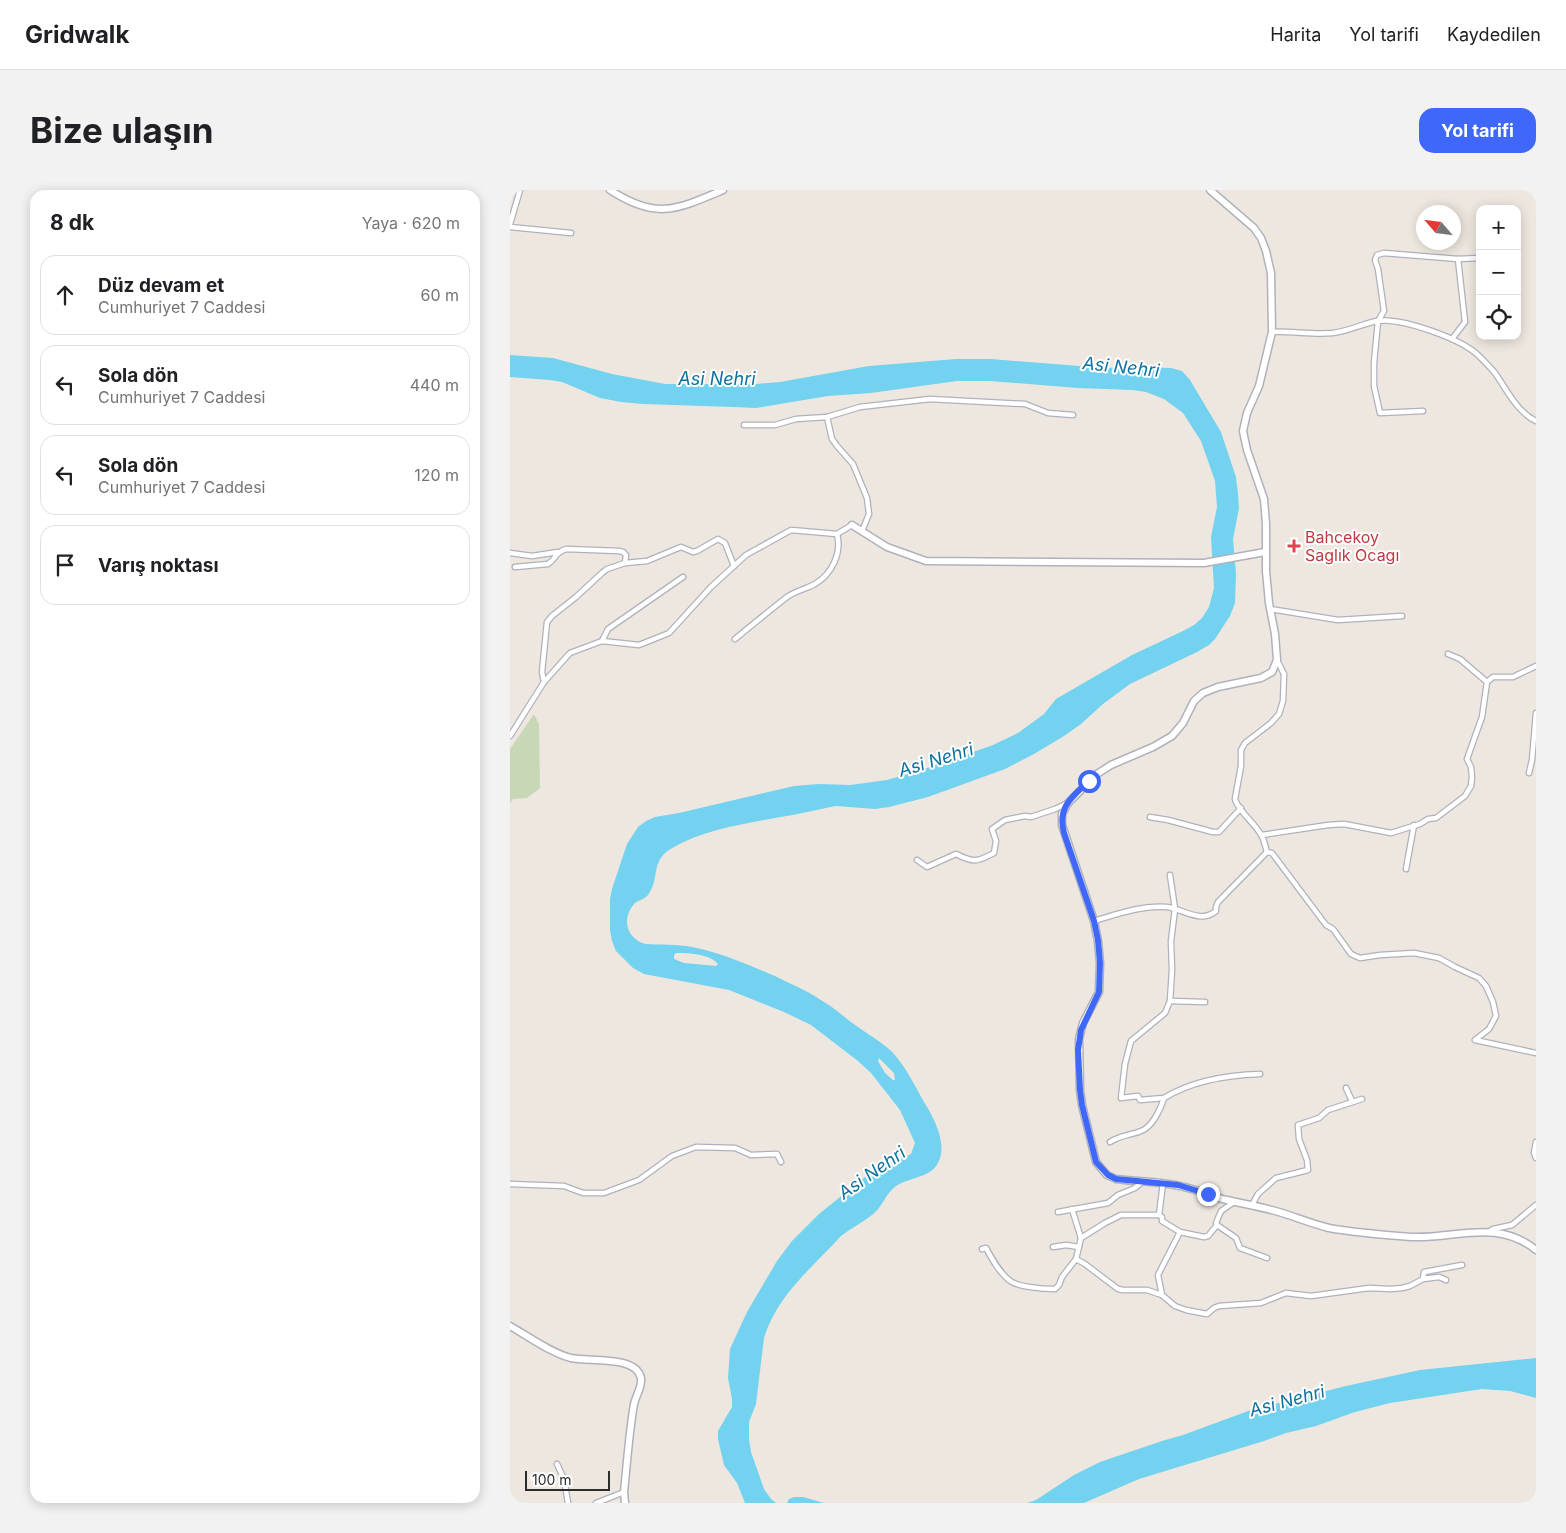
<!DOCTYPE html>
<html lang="tr">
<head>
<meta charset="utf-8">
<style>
	:root { --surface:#fff; --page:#f2f2f2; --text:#202124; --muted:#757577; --line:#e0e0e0; --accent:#3f68fa }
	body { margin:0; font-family:Inter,sans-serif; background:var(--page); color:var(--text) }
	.controls { position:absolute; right:15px; top:15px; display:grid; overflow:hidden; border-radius:10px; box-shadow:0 2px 12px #0003 }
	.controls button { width:45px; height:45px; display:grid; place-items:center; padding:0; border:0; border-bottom:1px solid var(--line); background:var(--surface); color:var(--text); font:25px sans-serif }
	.compass { position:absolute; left:906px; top:15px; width:45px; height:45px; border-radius:50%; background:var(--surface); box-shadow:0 2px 12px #0003; rotate:298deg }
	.scale { position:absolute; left:15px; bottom:12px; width:85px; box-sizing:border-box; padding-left:5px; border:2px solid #2c2c2c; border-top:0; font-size:14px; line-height:18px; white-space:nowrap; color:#2c2c2c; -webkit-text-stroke:4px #fff; paint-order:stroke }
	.stop { position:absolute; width:15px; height:15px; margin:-11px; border:4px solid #3f68fa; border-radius:50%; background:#fff }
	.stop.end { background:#3f68fa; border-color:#fff; box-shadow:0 1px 5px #0008 }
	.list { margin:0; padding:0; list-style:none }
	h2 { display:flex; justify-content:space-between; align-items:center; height:65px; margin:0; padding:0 20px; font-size:21px }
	h2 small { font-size:16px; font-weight:400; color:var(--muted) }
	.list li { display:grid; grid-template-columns:32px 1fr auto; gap:15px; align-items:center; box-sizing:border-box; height:80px; margin:0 10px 10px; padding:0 10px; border:1px solid var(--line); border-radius:15px }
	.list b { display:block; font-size:19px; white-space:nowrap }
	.list p { margin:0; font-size:16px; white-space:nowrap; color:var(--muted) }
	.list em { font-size:16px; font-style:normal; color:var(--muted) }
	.icon { flex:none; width:28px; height:28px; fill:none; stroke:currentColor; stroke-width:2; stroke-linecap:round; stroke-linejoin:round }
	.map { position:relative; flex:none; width:1026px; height:1313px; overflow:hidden; border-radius:15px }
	header { display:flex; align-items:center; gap:30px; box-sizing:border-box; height:70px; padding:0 25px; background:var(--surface); border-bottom:1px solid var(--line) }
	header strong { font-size:24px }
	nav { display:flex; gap:28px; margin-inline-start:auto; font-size:18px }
	.intro { display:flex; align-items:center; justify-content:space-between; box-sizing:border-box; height:120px; padding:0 30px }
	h1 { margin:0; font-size:35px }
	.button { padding:12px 22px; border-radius:15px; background:var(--accent); color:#fff; font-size:18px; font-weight:700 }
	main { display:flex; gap:30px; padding:0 30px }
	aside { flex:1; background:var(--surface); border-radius:15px; box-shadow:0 2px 12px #0003 }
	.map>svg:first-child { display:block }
	.cemetery { fill:#c7d8b6 }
	.water { fill:#72d2ef; fill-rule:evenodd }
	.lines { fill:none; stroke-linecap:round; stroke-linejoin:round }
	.street-casing { stroke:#afb2bc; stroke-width:7 }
	.secondary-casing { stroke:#afb2bc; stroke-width:9 }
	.street { stroke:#fff; stroke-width:4.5 }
	.secondary { stroke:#fff; stroke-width:6 }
	.route { stroke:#3f68fa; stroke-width:6 }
	.health-dot { fill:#e0444e; stroke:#fff; stroke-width:2 }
	.labels { text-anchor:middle; stroke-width:4; stroke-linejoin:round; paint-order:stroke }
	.health-label { font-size:16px; fill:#be3a42; stroke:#fff; text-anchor:start }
	.water-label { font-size:18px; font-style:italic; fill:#0d729f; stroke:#fff }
</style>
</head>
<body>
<header>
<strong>Gridwalk</strong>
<nav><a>Harita</a><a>Yol tarifi</a><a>Kaydedilen</a></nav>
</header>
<div class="intro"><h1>Bize ulaşın</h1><a class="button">Yol tarifi</a></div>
<main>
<aside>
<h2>8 dk<small>Yaya · 620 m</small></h2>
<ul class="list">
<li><svg class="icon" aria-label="ahead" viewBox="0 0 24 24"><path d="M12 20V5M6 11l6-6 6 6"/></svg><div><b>Düz devam et</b><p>Cumhuriyet 7 Caddesi</p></div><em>60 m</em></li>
<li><svg class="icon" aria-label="left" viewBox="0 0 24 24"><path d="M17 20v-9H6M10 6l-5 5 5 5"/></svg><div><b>Sola dön</b><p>Cumhuriyet 7 Caddesi</p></div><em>440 m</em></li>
<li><svg class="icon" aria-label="left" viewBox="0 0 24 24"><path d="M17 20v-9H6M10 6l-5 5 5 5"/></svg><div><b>Sola dön</b><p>Cumhuriyet 7 Caddesi</p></div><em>120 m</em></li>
<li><svg class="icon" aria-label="arrive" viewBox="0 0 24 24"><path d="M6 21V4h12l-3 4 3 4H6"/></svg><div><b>Varış noktası</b></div></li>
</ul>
</aside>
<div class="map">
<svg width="1026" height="1313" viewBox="0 0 1026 1313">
	<rect width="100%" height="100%" fill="#eee7df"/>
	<polygon class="cemetery" points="24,524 29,534 30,598 17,608 3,609 0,613 0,559"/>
	<g class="water">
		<path d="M0 165 43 168 102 184 155 194H246L270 192 359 176 446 169H481L595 178 623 177 661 178 672 181 680 190 711 242 726 287 728 304 729 318 723 349 726 384 725 413 720 426 705 449 699 455 687 462 620 494 593 514 571 534 554 546 524 564 495 579 418 607 379 617 365 619 326 616 311 619C266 630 204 634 164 657 139 670 151 687 138 705 135 709 129 710 125 713 111 728 116 749 136 754 151 755 167 754 182 757 212 763 239 775 267 787 283 795 300 802 314 812 326 819 336 829 348 837 360 846 374 853 384 864 397 879 405 896 414 912 424 928 438 954 428 973 420 988 400 987 386 996 375 1004 372 1018 362 1025 352 1033 341 1038 331 1046 302 1078 267 1105 254 1148L246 1214 239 1232V1249L241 1262 254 1299 261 1309 266 1313H235L227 1293 214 1275 208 1249V1241L222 1217V1209L218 1188 220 1159 237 1122 267 1071 282 1051 309 1024 355 987 401 964 405 953 390 920 361 883 348 871 301 835 274 822 219 800 134 784 123 778 106 761 102 751 100 740V709L102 699 117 654 128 637 136 631 145 627 169 623 284 596 309 594 340 595 377 590 408 581 444 569 483 555 508 543 534 524 546 509 622 465 673 441 684 435 692 428 699 417 704 398 701 347 707 317 705 291 691 251 673 223 654 209 636 202 622 200 568 198 480 191H447L361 203 318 206 246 218 223 217 133 214 111 212 90 208 52 192 40 190 0 187ZM166 763C179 763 200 764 208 774L206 776 174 773 164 769V765ZM369 868 384 883 385 890H383L375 883 368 871Z"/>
		<polygon points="1026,1168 1026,1208 1000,1201 972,1199 880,1213 845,1222 806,1236 776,1243 754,1251 629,1289 574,1313 517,1313 526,1310 564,1285 590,1272 652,1251 673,1245 741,1220 836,1196 910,1180"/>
		<polygon points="284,1307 293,1307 314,1313 277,1313 279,1309"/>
	</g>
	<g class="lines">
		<defs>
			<g id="street">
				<polyline points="0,34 10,0"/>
				<polyline points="0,37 61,43"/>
				<path d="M762 142C783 141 803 145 823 143 839 141 852 134 867 131 891 127 952 149 969 166 974 171 980 177 985 183 997 200 1007 222 1026 231"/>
				<polyline points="942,149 955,132 948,69"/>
				<polyline points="913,221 870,223 864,196 864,173 868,131 874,121 868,79 865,70 867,65 874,63 948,69 970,68"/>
				<polyline points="317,227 322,249 327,256 343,274 357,308 359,324 352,341"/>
				<polyline points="234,235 265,235 286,229 317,227 350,217 420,209 515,214 538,223 563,225"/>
				<polyline points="0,363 22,366 48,362"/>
				<polyline points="115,373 137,371 171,357 183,362 187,361 208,349 215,353 224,376"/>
				<path d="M5 377 38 374C47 368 44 363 56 359L109 361 113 362 116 365 115 373 97 379 92 383 66 407 42 426 37 432 32 482 34 492"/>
				<polyline points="760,419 828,430 892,426"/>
				<path d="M225 449C242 435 259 421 277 407 285 401 296 399 305 394 322 384 332 363 327 344"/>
				<polyline points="92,451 98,439 173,387"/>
				<polyline points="938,464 950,469 977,492"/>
				<path d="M767 470 774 484 773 511 769 524 761 533 735 553 731 560V576L725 609C727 619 744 633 750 643 754 648 755 656 757 662L762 663 816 735 823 739 841 764 850 768 870 765 904 763 929 768 945 777 969 788 976 796 983 812 986 826 979 839 965 850 1026 863"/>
				<polyline points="0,546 34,492 60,463 92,451 129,455 159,443 201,397 236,365 281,340 327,344 342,335"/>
				<polyline points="1019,583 1022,570 1026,523"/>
				<polyline points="640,627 658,630 703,642 709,642 731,618"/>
				<polyline points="752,645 818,635 834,634 881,643 910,634 918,629 926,628 955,606 961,596 962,587 961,577 957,569 972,527 977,492 983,487 1003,487 1026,476"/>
				<path d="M407 670 417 677 446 664C464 673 467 672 484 663L486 651 482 639 495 630 515 626 521 627 545 619 558 613"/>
				<polyline points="896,679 904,635"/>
				<path d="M584 731C607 724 632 715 657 717 673 719 691 734 706 721V717L708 712 757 662"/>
				<polyline points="660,811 695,812"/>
				<polyline points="836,898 842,911"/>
				<polyline points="654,908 630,910 628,906 611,908 615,874 621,851 655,823 660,811 662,780 661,751 665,719 660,685"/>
				<path d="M600 952C612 944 626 945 635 939 644 933 651 918 654 908 682 891 717 885 750 884"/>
				<polyline points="1026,952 1024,963 1026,968"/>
				<polyline points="0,994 54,996 73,1003 94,1003 129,990 162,966 186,957 225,958 241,965 267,964 271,972"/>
				<polyline points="724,1012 711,1021 706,1033 707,1035 726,1048 730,1058 757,1068"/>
				<polyline points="742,1015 748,1004 766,988 798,980 797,970 789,949 788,935 809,928 818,920 852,909"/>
				<polyline points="562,1019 571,1048"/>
				<polyline points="548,1022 598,1013 608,1005 625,998 632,992"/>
				<polyline points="649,1025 652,1027 652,1031 670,1042 694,1047 698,1046 707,1035"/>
				<polyline points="980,1041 983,1039 1002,1035 1026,1015"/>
				<polyline points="543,1057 556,1055 569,1057"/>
				<path d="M472 1059 476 1058C482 1069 489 1082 499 1090 506 1097 534 1099 545 1099L549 1095 552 1087 566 1069 571 1048 595 1033 611 1025H649L653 993"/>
				<polyline points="566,1069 575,1074 608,1099 613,1100 637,1100 652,1105 665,1116 676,1120 697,1124 704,1118 709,1116 751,1113 776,1103 801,1106 859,1098 881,1099 892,1098 900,1096 913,1089 929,1087 936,1090"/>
				<polyline points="913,1089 914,1082 952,1075"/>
				<polyline points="652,1105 648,1085 670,1042"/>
				<polyline points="47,1274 54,1289 58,1313"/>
				<polyline points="86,1313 114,1302"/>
			</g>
			<g id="secondary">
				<path d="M100 0C146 30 166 20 213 0"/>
				<path d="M700 0 744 38 751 48 756 61 761 83 762 142 749 196 737 223 733 241 737 260 754 309 756 334V381L759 413 765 444 767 470 762 482 751 488 708 497 693 503 684 511 673 533 662 546 643 557 601 575 587 584 558 613 552 624V635L584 731 588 751 590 773 589 802 573 833 569 849 570 900 572 915 586 972 597 985 606 989C628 992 652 991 674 997 689 1000 702 1007 717 1010 734 1014 752 1017 769 1022 786 1027 802 1034 819 1038 846 1043 875 1045 902 1047 946 1049 987 1028 1026 1060"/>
				<polyline points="342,335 377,357 416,371 694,373 755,362"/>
				<path d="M0 1136C18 1146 41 1163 61 1168 79 1172 126 1165 131 1188 132 1198 126 1205 124 1214 119 1243 117 1273 114 1302L115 1313"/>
			</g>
		</defs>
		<use href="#street" class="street-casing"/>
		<use href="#secondary" class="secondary-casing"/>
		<use href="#street" class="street"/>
		<use href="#secondary" class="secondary"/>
	</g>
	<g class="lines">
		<path class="route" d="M579 591C562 607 547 617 554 643L584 731 588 750 590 773 589 802 571 840 568 860 570 900 572 915 586 972 598 985 606 989 668 995 698 1004"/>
	</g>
	<path class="health-dot" d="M781.5 348.5h5v5h5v5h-5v5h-5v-5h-5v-5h5z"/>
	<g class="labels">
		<g class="health-label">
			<text x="795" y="353">Bahcekoy<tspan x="795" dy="18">Saglık Ocagı</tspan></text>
		</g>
		<g class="water-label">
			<text transform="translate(611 177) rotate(6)" y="6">Asi Nehri</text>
			<text x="207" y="195">Asi Nehri</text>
			<text transform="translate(426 570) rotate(-17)" y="6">Asi Nehri</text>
			<text transform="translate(362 983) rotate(-35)" y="6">Asi Nehri</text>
			<text transform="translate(777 1211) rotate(-15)" y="6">Asi Nehri</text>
		</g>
	</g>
</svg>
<div class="controls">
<button>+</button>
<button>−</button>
<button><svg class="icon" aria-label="locate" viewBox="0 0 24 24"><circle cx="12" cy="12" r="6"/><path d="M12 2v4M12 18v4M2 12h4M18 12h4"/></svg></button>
</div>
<svg class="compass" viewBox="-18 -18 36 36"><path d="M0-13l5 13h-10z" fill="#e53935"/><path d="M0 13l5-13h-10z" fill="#757577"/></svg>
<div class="scale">100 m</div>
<div class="stop" style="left:579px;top:591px"></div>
<div class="stop end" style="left:698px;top:1004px"></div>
</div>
</main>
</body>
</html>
